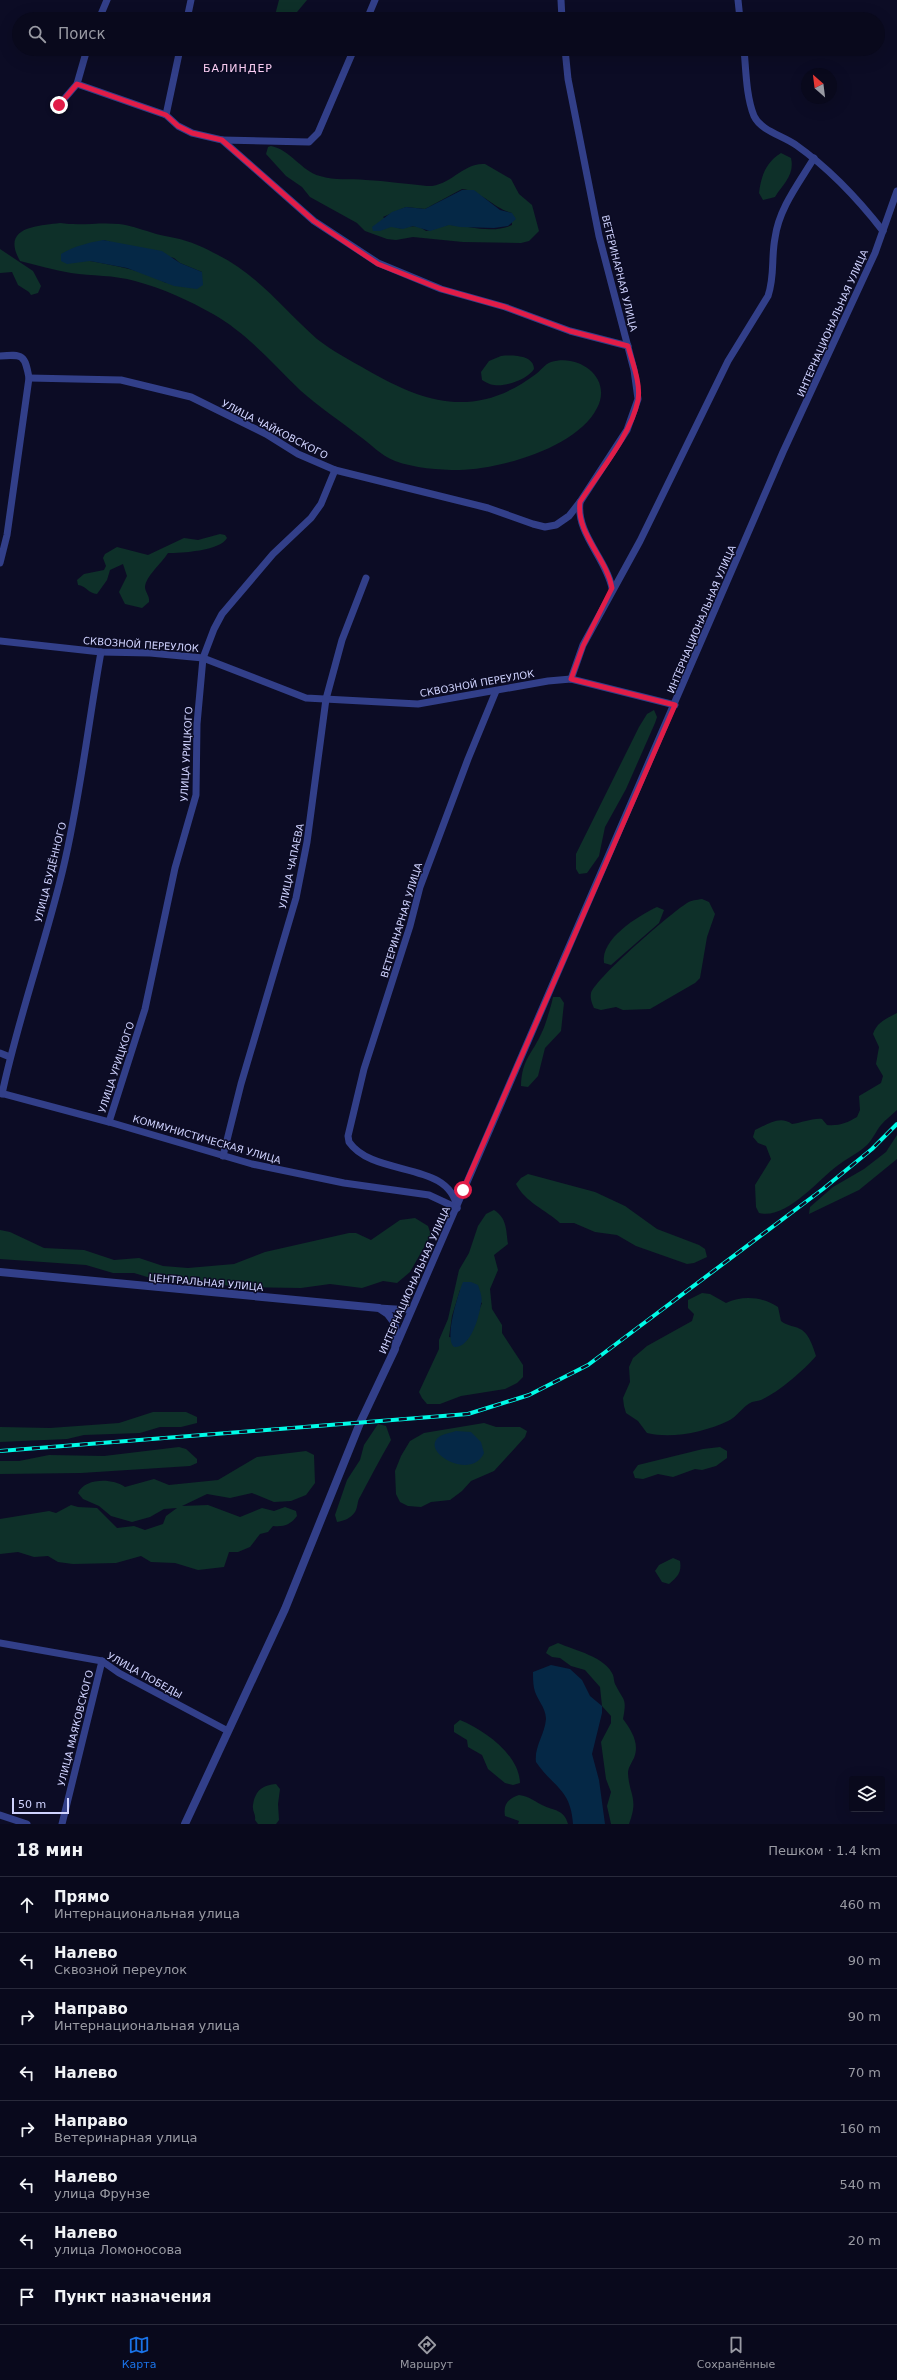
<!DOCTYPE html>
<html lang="ru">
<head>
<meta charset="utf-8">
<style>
	:root { --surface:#09091c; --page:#171729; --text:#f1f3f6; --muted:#999aa3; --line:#292a3b; --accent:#1a73e8 }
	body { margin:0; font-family:"DejaVu Sans",sans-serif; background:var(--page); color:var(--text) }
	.controls { position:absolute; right:12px; bottom:12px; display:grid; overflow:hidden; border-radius:4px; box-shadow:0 4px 16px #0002 }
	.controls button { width:36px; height:36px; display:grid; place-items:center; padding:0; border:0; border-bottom:1px solid var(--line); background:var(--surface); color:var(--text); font:20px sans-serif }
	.compass { position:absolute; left:801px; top:68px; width:36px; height:36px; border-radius:50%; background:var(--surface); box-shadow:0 4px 16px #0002; rotate:332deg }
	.scale { position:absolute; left:12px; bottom:10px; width:57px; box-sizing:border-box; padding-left:4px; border:2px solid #d0d3ff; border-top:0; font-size:11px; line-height:14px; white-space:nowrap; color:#d0d3ff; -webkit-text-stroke:3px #0c0c25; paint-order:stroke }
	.stop { position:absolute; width:12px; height:12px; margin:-9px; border:3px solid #e11d48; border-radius:50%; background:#fff }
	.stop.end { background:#e11d48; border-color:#fff; box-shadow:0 1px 4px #0008 }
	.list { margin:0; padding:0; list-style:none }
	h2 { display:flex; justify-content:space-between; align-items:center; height:52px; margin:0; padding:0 16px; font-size:17px }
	h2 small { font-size:13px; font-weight:400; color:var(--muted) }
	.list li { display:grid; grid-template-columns:26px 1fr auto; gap:12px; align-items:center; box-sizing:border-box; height:56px; padding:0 16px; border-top:1px solid var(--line) }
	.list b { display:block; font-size:15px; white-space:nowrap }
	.list p { margin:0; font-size:13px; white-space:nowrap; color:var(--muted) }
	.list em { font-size:13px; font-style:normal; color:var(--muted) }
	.icon { flex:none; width:22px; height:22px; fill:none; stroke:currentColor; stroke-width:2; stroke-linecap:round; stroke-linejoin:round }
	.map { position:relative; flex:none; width:897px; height:1824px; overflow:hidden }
	.search { position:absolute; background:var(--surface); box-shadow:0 4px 16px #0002; left:12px; right:12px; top:12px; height:44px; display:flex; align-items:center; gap:10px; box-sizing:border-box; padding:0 14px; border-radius:22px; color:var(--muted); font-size:15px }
	.sheet { height:500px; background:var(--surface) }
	nav { display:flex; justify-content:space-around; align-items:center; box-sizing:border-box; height:56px; border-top:1px solid var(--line); background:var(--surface); font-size:11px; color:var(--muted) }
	nav a { display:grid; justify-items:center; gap:2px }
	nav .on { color:var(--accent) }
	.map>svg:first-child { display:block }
	.green { fill:#0e3029; fill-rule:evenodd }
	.water { fill:#052846 }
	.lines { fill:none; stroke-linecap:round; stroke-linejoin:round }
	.minor { stroke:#323f89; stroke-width:7 }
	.tertiary { stroke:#323f89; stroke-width:8 }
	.rail-casing { stroke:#00fbe7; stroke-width:4 }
	.rail { stroke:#0c0c25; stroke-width:2.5; stroke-dasharray:8; stroke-linecap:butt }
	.route { stroke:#e11d48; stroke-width:5 }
	.labels { text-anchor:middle; stroke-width:3; stroke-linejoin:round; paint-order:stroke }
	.street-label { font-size:10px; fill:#d0d3ff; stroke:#0c0c25 }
	.neighbourhood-label { font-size:11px; letter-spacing:1px; fill:#ffd2f7; stroke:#0c0c25 }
</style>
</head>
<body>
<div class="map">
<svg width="897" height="1824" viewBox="0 0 897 1824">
	<rect width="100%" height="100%" fill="#0c0c25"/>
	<g class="green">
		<polygon points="279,0 307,0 297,12 295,19 274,19"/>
		<path d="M271 146C291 150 301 171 320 176 335 181 350 178 366 180 386 181 406 184 427 186 450 187 463 162 485 164L511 179 519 194 532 205 539 231 529 241 521 243 463 242 413 237 396 240 387 239 365 231 357 223 310 197 302 187 286 176 266 154 268 147ZM462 189C482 191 493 208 512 213V225C493 234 469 226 450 225 442 224 435 230 426 231 407 217 404 241 383 217L406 207 425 209Z"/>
		<path d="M781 153 791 158C795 175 783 184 775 197L763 200 759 193C761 176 766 162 781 153Z"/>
		<path d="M60 223C80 226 99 222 119 224 129 225 140 229 150 232 158 235 167 236 175 238 190 241 205 248 218 255 257 274 285 311 317 339 332 351 350 360 367 370 426 404 476 419 536 374 540 371 545 364 551 362 579 353 613 378 597 408 577 448 500 469 459 470 439 470 414 468 395 461 380 455 371 444 358 435 339 420 319 407 301 391 273 364 248 334 213 314 190 301 162 288 135 281 114 275 92 276 71 273 54 270 37 265 20 261 0 226 39 226 60 223ZM103 240 174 258 180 263 202 272 166 283C143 270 116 266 90 261Z"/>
		<polygon points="0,249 33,271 41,286 38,293 31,295 29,292 18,285 12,272 0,273"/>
		<path d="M501 356C512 355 534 355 534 369 528 379 506 387 494 385 490 385 486 382 482 380L481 372 489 361Z"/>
		<path d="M220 534 225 535 227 538C220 551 181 553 168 553 161 564 146 576 145 587 145 592 150 596 149 602L142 608 125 604 119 592 127 576 123 564 110 570 107 580 97 594C89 594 85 585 78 585L77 580 84 574 104 570 106 566 103 558 105 554 117 547 148 555 184 538 198 540Z"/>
		<polygon points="654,710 657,717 655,723 626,789 605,827 599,856 587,873 579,874 576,869 576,854 639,727 647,714"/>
		<path d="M702 899 709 902 715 914 707 937 700 978 695 983 650 1009 623 1010 616 1007 601 1010 594 1008C592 1003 590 999 591 993 598 976 670 914 687 903 692 900 696 900 702 899Z"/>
		<path d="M657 907 664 910 659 923 611 965 604 963C600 939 638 916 657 907Z"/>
		<path d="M553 997H560L564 1003 561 1031 545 1048 538 1076 528 1087 521 1086C522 1058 532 1055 542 1032 545 1027 552 1003 553 997Z"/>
		<path d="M897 1013V1110C892 1115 886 1119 881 1125 876 1131 873 1139 867 1145 859 1153 847 1158 837 1166 817 1181 786 1220 759 1213L756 1207 755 1185 771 1159 766 1146 758 1143 753 1137 755 1130C768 1124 780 1115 792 1124 802 1123 812 1118 822 1119L827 1125C839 1126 847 1123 857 1117L860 1110 859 1096 881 1083 883 1076 876 1064 879 1047 873 1034C877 1022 886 1019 897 1013Z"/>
		<polygon points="897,1135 897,1159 859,1190 809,1214 810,1207 833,1187 864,1169 886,1152"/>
		<path d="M528 1174 595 1192 625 1206 657 1229 699 1245 705 1249 707 1257 694 1263 687 1264 636 1246 617 1235 595 1232 574 1223H560C546 1210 525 1202 516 1184L521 1178Z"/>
		<path d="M494 1210C507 1218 506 1230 508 1244L494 1255 498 1270 490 1289 492 1309 502 1325V1333L523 1365V1377L517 1383 505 1389 461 1396 440 1404H427L422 1398 419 1392 439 1349V1340L448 1319 459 1270 469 1253 478 1226 486 1214ZM460 1290 482 1303 467 1340 449 1337 452 1316Z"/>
		<polygon points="415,1218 428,1226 431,1235 410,1272 397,1283 383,1281 362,1288 330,1284 301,1288 245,1287 154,1279 134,1273 113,1273 86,1265 0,1259 0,1230 10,1232 44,1248 84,1250 114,1260 139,1258 163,1266 188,1268 234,1264 265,1252 349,1233 356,1233 371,1240 400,1220"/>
		<path d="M702 1293 710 1294 726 1303C743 1295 763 1297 778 1307L781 1321C787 1326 796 1326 802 1330 810 1336 813 1347 816 1356 804 1370 779 1392 761 1400 759 1401 755 1401 752 1402 743 1406 737 1417 728 1421 705 1432 672 1439 647 1433L638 1421 626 1413 624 1406 623 1398 630 1382 629 1367 633 1358 647 1346 692 1321 694 1314 688 1308V1300Z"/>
		<polygon points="153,1412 186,1412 197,1417 197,1423 181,1427 160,1427 140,1433 84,1435 67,1439 0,1442 0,1427 50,1428 119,1423"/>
		<polygon points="484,1423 496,1427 520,1427 527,1431 525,1437 494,1471 471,1481 462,1491 450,1500 431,1502 421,1507 408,1506 400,1502 396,1494 395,1471 401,1456 410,1441 424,1433"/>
		<path d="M378 1424 386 1426 391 1440C380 1459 370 1478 360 1497 357 1501 358 1507 355 1512 351 1518 344 1521 337 1522L335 1515 347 1480 360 1460 364 1445Z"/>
		<polygon points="179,1447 186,1449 197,1459 197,1463 190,1466 81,1473 0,1474 0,1461 19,1461 49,1455 104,1456"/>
		<polygon points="720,1447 727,1451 727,1458 716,1466 702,1470 695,1469 673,1477 658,1474 643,1479 635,1478 633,1472 638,1465 703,1449"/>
		<path d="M306 1451 314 1455 315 1483 306 1495 291 1501 274 1502 252 1493 230 1498 207 1494 182 1506 208 1505 240 1517 262 1508 274 1511 285 1507 296 1511 297 1516C290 1525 284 1527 273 1526L268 1532 260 1534 250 1547 238 1552H229L224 1567 198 1570 175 1563 151 1562 141 1556 116 1563 73 1564 58 1562 48 1556 34 1557 18 1552 0 1554V1519L49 1511 56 1513 71 1505 78 1507 97 1508 117 1528 134 1526 145 1530 163 1524 166 1516 177 1508 164 1509 150 1517 132 1522 111 1516 99 1506 83 1499 78 1493C85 1478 112 1478 125 1487L154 1479 169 1485 218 1480 257 1457Z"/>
		<path d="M673 1558 680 1561C682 1573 677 1577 669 1584L662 1582 655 1571 659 1565Z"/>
		<path d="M558 1643C574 1650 606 1657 613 1675 614 1678 614 1682 615 1684 624 1702 627 1697 623 1719 631 1730 640 1743 634 1758 632 1762 628 1768 628 1773 629 1795 639 1798 629 1824H611L607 1806 611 1792 606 1779 601 1742 611 1723V1716L602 1706 600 1687 585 1670 571 1666 560 1658 552 1657 546 1653 549 1647Z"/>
		<path d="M460 1720C484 1730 519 1754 520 1783L513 1785 505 1783 488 1769 482 1755 468 1747 467 1740 454 1732V1725Z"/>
		<path d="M276 1784 280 1789 278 1804 279 1820 276 1824H258L255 1820C256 1814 252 1811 253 1805 255 1791 262 1785 276 1784Z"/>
		<path d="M519 1795C531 1797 532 1800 542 1805 554 1811 564 1809 568 1824H518L519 1821 505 1816C503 1804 508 1799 519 1795Z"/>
	</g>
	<g class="water">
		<polygon points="462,190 474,190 500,210 512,213 516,219 508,226 494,228 460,227 449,225 430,231 413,226 403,229 391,227 380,231 373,231 372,227 392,212 406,207 425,209"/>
		<path d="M103 240 162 251 180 263 202 272 203 285 197 289 174 286 127 268 90 261 67 264 61 261V254C75 246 87 243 103 240Z"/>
		<path d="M463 1282H471L478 1285C480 1291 483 1298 481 1304 479 1317 471 1348 454 1347 444 1339 458 1294 463 1282Z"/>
		<path d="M456 1431 471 1432 481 1442 484 1453C472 1480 426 1455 436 1440 440 1434 450 1433 456 1431Z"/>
		<path d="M551 1665 570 1669 582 1680 590 1696 602 1706V1713L592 1754 599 1780 605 1824H573C571 1789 553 1787 536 1762 534 1747 545 1734 546 1719 546 1707 536 1699 534 1688 533 1683 533 1677 533 1672Z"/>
	</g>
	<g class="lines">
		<g class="minor">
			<polyline points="561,0 562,19"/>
			<polyline points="738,0 740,19"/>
			<polyline points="99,19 107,0"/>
			<polyline points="187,19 191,0"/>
			<polyline points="367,19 375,0"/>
			<path d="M744 49C746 70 746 96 754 116 761 131 784 136 796 145 830 169 858 199 883 231"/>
			<polyline points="77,84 166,115 178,126 192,133 222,140 314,221 378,263 441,289 505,307 570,331 628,346"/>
			<polyline points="59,105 77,84 87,49"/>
			<polyline points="166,115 180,49"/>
			<polyline points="222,140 309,142 318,133 354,49"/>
			<path d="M0 356C23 354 25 355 29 378L7 535 0 563"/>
			<polyline points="29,378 121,380 191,397 266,434 298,454 335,470 488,508 533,524 545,527 556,525 569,516 580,502 627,430 638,399 634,370 599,236 568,79 565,49"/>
			<path d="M580 502C576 534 606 558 612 588"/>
			<polyline points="0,641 101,652 150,653 203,658 306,698 418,704 548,681 571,679 675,705"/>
			<path d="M571 679 583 645 640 541 728 361 768 296C775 276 771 258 775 238 779 208 799 183 814 158"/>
			<polyline points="0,1053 10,1057"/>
			<polyline points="0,1093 109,1122 252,1164 344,1183 429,1195 457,1208"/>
			<path d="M2 1094C18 1018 45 945 63 869 80 798 88 725 101 652"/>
			<polyline points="109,1122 145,1009 175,868 196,795 197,724 203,658 214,629 222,614 273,554 311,518 321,504 335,470"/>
			<polyline points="223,1156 241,1084 296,898 307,842 326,699 342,640 366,578"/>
			<path d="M457 1208C450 1160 374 1178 349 1142L348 1136 364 1069 410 926 420 887 468 759 496 691"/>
			<polyline points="379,1308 411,1310"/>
			<polyline points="397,1344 783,452 875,253 897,191"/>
			<polyline points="0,1643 102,1661 119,1673 228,1731"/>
			<polyline points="0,1815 27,1824"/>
			<polyline points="62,1824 102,1661"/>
		</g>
		<polyline class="tertiary" points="0,1272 379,1308 388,1314 394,1322 397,1336 395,1349 360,1423 285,1609 185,1824"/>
		<defs>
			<polyline id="rail" points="0,1451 468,1414 529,1395 588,1365 823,1189 872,1149 897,1124"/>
		</defs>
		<use href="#rail" class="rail-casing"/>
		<use href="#rail" class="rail"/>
	</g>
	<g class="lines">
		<path class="route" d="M59 105 77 84 166 115 178 126 192 133 222 140 314 221 378 264 441 289 505 307 570 331 628 346C632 362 641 383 638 400 631 435 599 472 580 502 576 534 606 557 612 588L583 646 571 679 675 705 463 1190"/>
	</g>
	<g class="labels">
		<g class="street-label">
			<text transform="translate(620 273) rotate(76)" y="4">ВЕТЕРИНАРНАЯ УЛИЦА</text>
			<text transform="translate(832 323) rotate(-66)" y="4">ИНТЕРНАЦИОНАЛЬНАЯ УЛИЦА</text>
			<text transform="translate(275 429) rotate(27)" y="4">УЛИЦА ЧАЙКОВСКОГО</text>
			<text transform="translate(701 619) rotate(-67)" y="4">ИНТЕРНАЦИОНАЛЬНАЯ УЛИЦА</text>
			<text transform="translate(141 644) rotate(4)" y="4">СКВОЗНОЙ ПЕРЕУЛОК</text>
			<text transform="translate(477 683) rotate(-10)" y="4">СКВОЗНОЙ ПЕРЕУЛОК</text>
			<text transform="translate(186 754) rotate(-87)" y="4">УЛИЦА УРИЦКОГО</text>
			<text transform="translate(291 866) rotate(-78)" y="4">УЛИЦА ЧАПАЕВА</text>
			<text transform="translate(50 872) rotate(-76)" y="4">УЛИЦА БУДЁННОГО</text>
			<text transform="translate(401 920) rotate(-73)" y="4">ВЕТЕРИНАРНАЯ УЛИЦА</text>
			<text transform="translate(116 1067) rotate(-72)" y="4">УЛИЦА УРИЦКОГО</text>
			<text transform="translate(207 1139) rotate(16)" y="4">КОММУНИСТИЧЕСКАЯ УЛИЦА</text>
			<text transform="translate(414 1280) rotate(-66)" y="4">ИНТЕРНАЦИОНАЛЬНАЯ УЛИЦА</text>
			<text transform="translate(206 1282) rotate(5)" y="4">ЦЕНТРАЛЬНАЯ УЛИЦА</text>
			<text transform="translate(145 1675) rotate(29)" y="4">УЛИЦА ПОБЕДЫ</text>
			<text transform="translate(75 1728) rotate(-76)" y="4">УЛИЦА МАЯКОВСКОГО</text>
		</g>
		<g class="neighbourhood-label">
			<text x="238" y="72">БАЛИНДЕР</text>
		</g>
	</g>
</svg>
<div class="controls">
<button><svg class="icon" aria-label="layers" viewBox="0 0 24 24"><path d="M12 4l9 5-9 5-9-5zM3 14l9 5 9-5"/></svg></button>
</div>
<svg class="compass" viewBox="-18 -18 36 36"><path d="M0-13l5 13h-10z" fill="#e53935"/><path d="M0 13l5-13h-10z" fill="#999aa3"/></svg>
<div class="scale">50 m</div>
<div class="stop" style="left:463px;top:1190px"></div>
<div class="stop end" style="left:59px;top:105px"></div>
<div class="search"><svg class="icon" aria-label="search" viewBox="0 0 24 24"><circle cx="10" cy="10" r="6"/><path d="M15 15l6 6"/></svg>Поиск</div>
</div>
<section class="sheet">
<h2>18 мин<small>Пешком · 1.4 km</small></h2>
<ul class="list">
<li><svg class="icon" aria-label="ahead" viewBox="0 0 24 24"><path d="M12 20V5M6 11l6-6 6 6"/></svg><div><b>Прямо</b><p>Интернациональная улица</p></div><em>460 m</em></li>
<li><svg class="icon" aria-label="left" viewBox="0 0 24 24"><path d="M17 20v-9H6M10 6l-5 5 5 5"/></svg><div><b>Налево</b><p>Сквозной переулок</p></div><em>90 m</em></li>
<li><svg class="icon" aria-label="right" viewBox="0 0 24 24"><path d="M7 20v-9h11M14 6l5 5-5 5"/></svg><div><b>Направо</b><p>Интернациональная улица</p></div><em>90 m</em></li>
<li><svg class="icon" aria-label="left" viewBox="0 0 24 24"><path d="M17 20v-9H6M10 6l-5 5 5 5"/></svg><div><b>Налево</b></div><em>70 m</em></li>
<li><svg class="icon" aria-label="right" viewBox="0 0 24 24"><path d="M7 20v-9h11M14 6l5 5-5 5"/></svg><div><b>Направо</b><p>Ветеринарная улица</p></div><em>160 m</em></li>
<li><svg class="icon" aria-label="left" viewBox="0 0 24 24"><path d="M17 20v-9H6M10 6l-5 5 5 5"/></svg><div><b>Налево</b><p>улица Фрунзе</p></div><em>540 m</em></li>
<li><svg class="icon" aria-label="left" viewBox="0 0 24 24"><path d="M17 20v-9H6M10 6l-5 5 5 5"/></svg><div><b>Налево</b><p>улица Ломоносова</p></div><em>20 m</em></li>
<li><svg class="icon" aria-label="arrive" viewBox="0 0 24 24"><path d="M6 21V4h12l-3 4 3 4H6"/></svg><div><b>Пункт назначения</b></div></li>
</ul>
</section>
<nav>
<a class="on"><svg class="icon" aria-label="map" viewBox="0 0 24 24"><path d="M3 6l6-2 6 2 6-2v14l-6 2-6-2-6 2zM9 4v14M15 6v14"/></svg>Карта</a>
<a><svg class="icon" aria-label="directions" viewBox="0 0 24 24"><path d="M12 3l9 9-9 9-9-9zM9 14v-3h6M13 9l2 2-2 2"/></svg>Маршрут</a>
<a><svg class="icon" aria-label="saved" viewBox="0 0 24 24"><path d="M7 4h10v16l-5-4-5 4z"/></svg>Сохранённые</a>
</nav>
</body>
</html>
